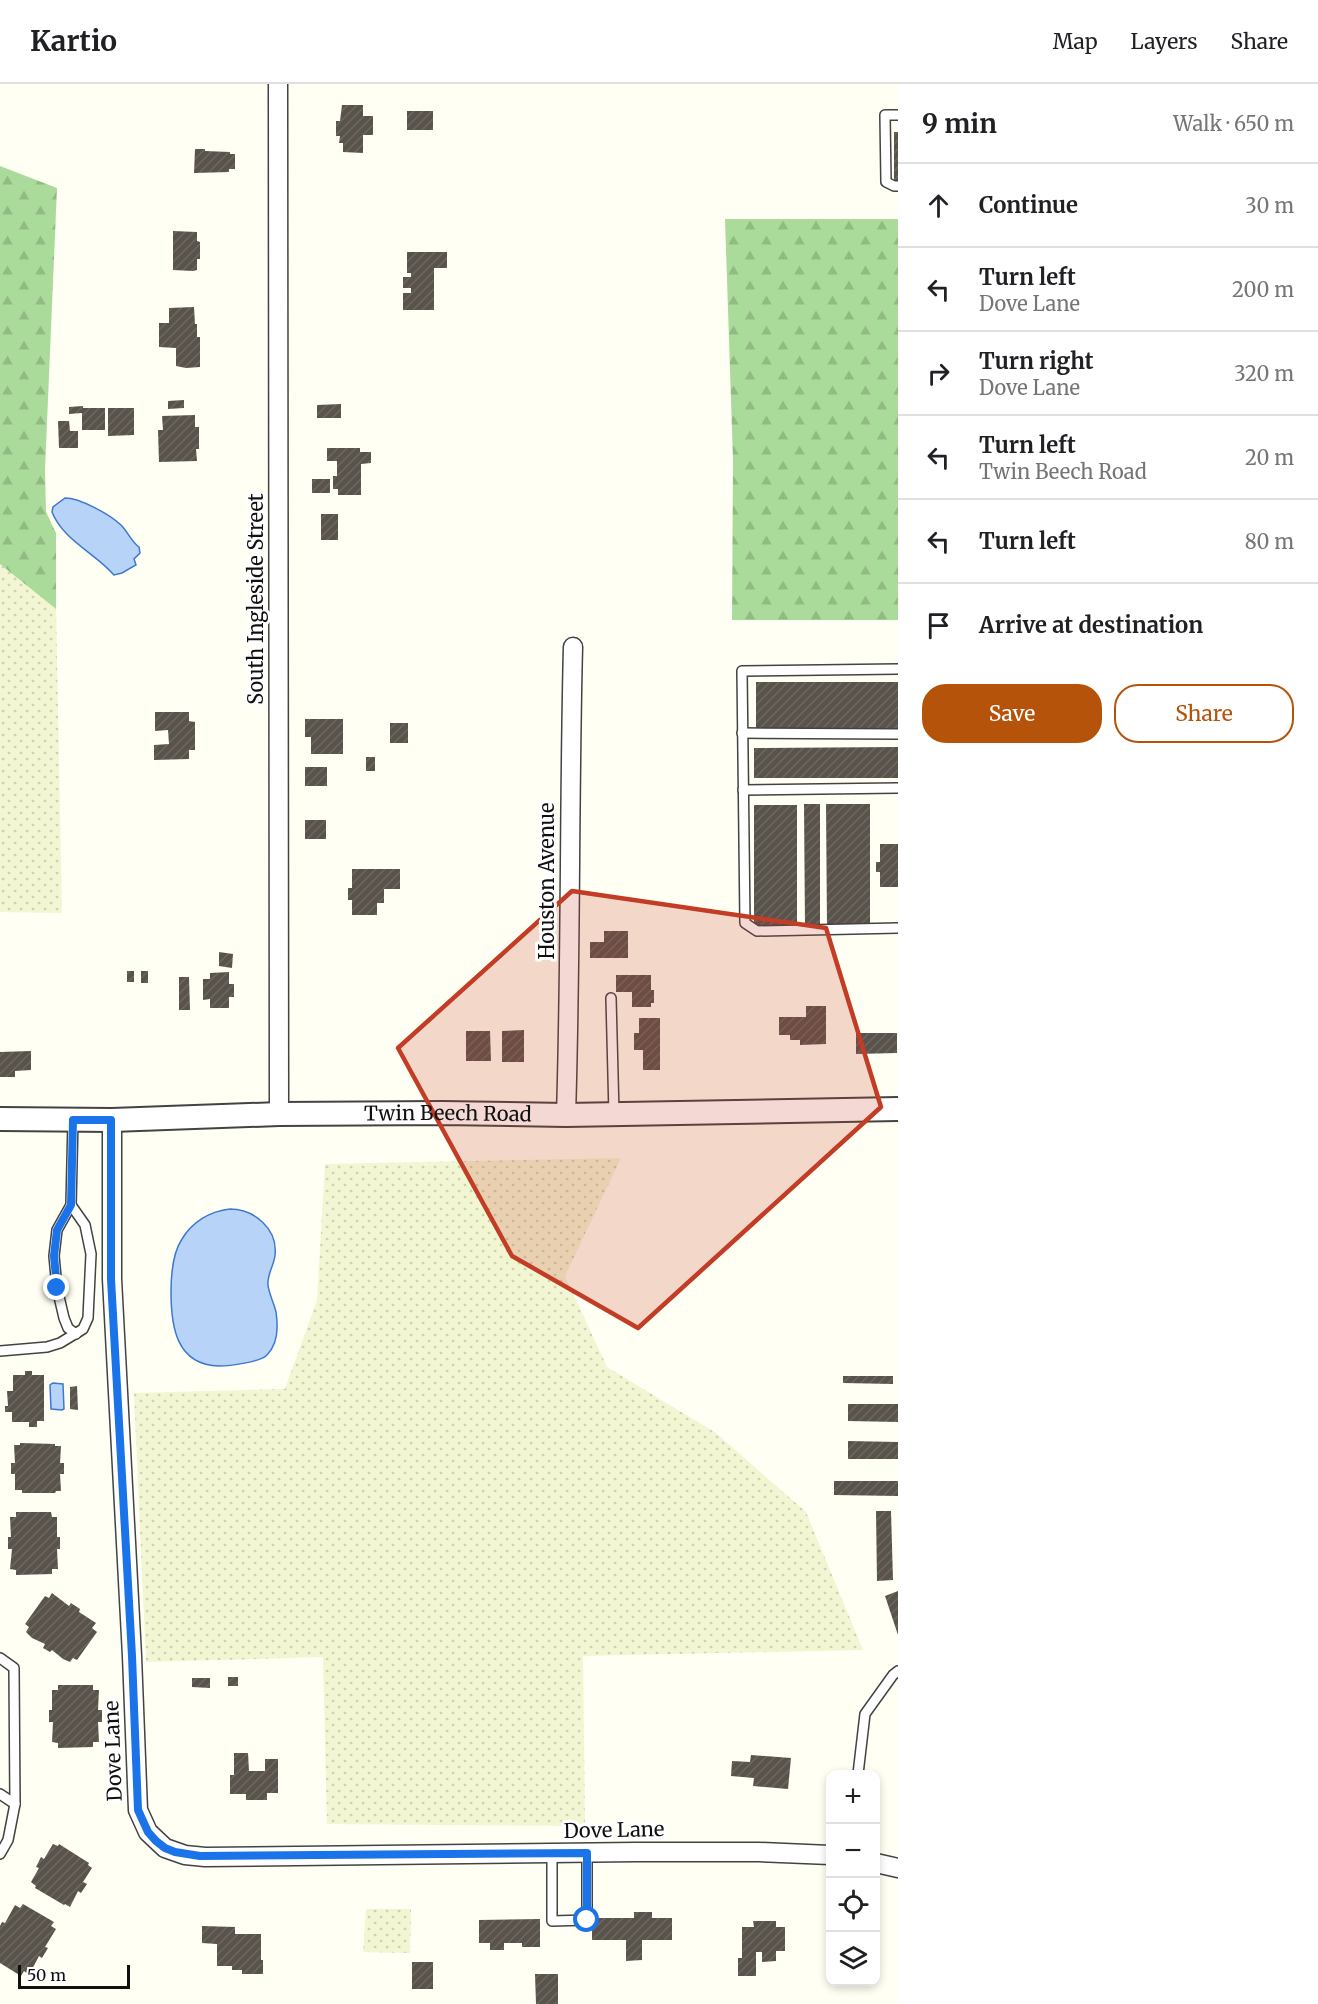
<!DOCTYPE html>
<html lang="en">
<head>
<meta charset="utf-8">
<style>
	:root { --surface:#fff; --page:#f6f6f6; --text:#202124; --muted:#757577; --line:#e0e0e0; --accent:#b45309 }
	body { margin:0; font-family:Merriweather,serif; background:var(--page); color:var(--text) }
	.controls { position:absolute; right:18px; bottom:18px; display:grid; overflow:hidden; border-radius:12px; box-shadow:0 3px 9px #0003 }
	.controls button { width:54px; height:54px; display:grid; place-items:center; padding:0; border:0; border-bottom:2px solid var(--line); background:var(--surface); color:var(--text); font:30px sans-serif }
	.scale { position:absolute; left:18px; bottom:15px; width:112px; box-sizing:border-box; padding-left:6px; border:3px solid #101010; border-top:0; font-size:16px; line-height:21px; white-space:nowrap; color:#101010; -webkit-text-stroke:4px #fff; paint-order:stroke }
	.stop { position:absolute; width:18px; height:18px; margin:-14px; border:4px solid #1a73e8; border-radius:50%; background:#fff }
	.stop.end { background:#1a73e8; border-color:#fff; box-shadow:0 2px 6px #0008 }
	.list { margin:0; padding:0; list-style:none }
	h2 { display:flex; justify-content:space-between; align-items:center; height:78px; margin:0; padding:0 24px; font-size:26px }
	h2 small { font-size:20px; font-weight:400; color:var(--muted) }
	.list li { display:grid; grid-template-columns:39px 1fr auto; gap:18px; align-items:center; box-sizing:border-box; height:84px; padding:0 24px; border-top:2px solid var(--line) }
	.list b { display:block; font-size:22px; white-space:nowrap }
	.list p { margin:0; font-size:20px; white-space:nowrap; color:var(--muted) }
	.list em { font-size:20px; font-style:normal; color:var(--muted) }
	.actions { display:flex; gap:12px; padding:18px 24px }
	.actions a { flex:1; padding:14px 0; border:2px solid var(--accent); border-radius:24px; text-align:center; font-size:21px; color:var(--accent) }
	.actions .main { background:var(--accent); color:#fff }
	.icon { flex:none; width:33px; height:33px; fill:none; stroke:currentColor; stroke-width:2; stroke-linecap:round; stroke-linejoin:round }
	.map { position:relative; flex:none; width:898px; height:1920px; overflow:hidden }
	header { display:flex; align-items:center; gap:36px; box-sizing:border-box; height:84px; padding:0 30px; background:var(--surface); border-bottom:2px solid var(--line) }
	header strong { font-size:28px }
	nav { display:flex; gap:33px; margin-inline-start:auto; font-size:21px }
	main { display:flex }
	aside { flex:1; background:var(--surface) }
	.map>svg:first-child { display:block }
	.farmland { fill:url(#farmland-dots) }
	.forest { fill:url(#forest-firs) }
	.water { fill:#b7d3f7; stroke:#3d79cf; stroke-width:1.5 }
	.building { fill:url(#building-hatch) }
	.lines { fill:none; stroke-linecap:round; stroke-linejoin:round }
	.service-casing { stroke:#434343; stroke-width:12 }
	.minor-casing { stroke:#434343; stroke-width:21 }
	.tertiary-casing { stroke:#434343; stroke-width:26 }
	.service { stroke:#fff; stroke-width:9 }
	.minor { stroke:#fff; stroke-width:18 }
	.tertiary { stroke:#fff; stroke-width:22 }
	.route { stroke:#1a73e8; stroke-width:8 }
	.marked { fill:#c23c26; fill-opacity:0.2; stroke:#c23c26; stroke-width:4.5; stroke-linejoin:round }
	.labels { text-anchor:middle; stroke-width:6; stroke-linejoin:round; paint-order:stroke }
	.street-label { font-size:20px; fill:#101010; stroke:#fff }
</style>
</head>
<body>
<header>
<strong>Kartio</strong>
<nav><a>Map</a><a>Layers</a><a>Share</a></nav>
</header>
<main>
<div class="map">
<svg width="898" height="1920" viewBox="0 0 898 1920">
	<defs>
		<pattern id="farmland-dots" width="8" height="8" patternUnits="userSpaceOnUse" patternTransform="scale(1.5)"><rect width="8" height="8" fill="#f2f6d2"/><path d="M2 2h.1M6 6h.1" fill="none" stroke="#ced2b3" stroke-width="1.8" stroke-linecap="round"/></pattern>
		<pattern id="forest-firs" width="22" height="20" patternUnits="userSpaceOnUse" patternTransform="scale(1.5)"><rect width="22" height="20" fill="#abdb9a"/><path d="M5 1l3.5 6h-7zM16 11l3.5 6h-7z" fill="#92bb84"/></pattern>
		<pattern id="building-hatch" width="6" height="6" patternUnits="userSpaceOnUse" patternTransform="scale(1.5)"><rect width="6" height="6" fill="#59534c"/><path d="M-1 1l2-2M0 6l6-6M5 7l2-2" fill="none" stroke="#6c6761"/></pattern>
	</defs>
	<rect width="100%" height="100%" fill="#fffff3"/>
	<g class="farmland">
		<polygon points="0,480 56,525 62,829 0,828"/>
		<polygon points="621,1074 565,1192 607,1283 716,1349 806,1428 863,1566 583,1572 585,1742 327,1740 323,1573 146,1578 134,1309 285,1305 317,1216 325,1080"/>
		<polygon points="366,1825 411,1825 410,1869 363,1868"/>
	</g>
	<g class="forest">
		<polygon points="0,82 57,104 45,386 46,428 56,449 56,525 0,480"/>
		<polygon points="725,135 898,135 898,536 732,536 733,376"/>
	</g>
	<g class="water">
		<path d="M65 414C80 414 109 430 121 441 128 448 131 457 139 463L140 469 134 475 136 481 122 489 114 491C95 469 63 456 52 428L53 423Z"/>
		<path d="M230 1125C254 1125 278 1145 275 1171 274 1182 267 1190 268 1201 269 1210 274 1219 276 1228 278 1241 278 1260 267 1271 261 1278 229 1282 219 1282 176 1281 171 1242 171 1208 171 1191 172 1170 182 1155 192 1138 210 1127 230 1125Z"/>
		<polygon points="53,1299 63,1300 64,1325 62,1326 51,1325 50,1301"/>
	</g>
	<g class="building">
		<polygon points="342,21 363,21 363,32 373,32 373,51 363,51 363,69 343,68 343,59 339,59 340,52 336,52 336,37 340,37"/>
		<rect x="407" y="27" width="26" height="19"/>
		<rect x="894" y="48" width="4" height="48"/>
		<polygon points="195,65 205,65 205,67 230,68 230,70 235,70 235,85 229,85 229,88 194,89"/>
		<polygon points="173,147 197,148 197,157 200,158 200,175 197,175 197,186 193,187 173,186"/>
		<polygon points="407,168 447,168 447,184 434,184 434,226 403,226 403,209 411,209 411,204 403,204 403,193 411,193 411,189 407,189"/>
		<polygon points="194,223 195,240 197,240 197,253 200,253 200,283 186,284 176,282 176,264 159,263 159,239 169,239 169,224"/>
		<polygon points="184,316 184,324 168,325 168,317"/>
		<polygon points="341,320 341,334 317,334 317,321"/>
		<polygon points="83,322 83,324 105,324 105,346 82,346 82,329 69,330 69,323"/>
		<polygon points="108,324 134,324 134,351 108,352"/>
		<polygon points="195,331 195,343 199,343 199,365 196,365 197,377 159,378 158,346 163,346 162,332"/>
		<polygon points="58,337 69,337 70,347 78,347 78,364 59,364"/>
		<polygon points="327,364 360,364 360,368 371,368 371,379 361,380 361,411 338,411 338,405 333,405 333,392 337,392 337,377 327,377"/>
		<rect x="312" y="395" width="18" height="14"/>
		<rect x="321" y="430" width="17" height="26"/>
		<rect x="756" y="598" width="142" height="48"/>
		<polygon points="155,628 189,628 189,637 195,638 195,666 189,666 189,675 154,676 154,661 169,660 168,646 155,647"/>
		<polygon points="305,635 343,635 343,670 311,670 311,653 305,653"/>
		<rect x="390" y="639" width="18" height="20"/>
		<polygon points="898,663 898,694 754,694 754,664"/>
		<rect x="366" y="673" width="9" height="14"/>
		<rect x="305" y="683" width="22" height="19"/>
		<polygon points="804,720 820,720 820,844 805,844"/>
		<polygon points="826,720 870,720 870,843 827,843"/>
		<rect x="754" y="721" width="43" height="124"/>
		<rect x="305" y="736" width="21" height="19"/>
		<polygon points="880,760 898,760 898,803 880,803 880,788 876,788 876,778 880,778"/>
		<polygon points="352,785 400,785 400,805 384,805 384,819 377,819 377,831 352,831 352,816 348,816 348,804 352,804"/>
		<polygon points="604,847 628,847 628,874 590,874 590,858 604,858"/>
		<polygon points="219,868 233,870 232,884 219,882"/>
		<rect x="127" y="887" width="7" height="11"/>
		<rect x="141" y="887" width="7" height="12"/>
		<polygon points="229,888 229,900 234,900 234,913 229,913 229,924 210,924 210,915 203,916 203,895 210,895 210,889"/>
		<polygon points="616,891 651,891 651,906 654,906 654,919 651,919 651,923 632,923 632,908 616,908"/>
		<polygon points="179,893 189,893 190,926 179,926"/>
		<polygon points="806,922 826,922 826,960 800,961 800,956 790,956 790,951 779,951 779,933 806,933"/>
		<polygon points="639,934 660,934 660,986 643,986 643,966 634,966 634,949 639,949"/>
		<polygon points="524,946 524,978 502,978 502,947"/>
		<polygon points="466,947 490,947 491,977 466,977"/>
		<polygon points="856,949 897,949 897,969 856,970"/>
		<polygon points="31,967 31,986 15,987 15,993 0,993 0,968"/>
		<polygon points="25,1287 32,1287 32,1291 44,1291 44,1337 37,1337 37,1343 29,1343 29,1338 12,1338 12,1328 5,1328 5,1322 8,1322 7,1307 13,1307 13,1291 25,1291"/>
		<polygon points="843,1292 893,1292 893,1300 843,1299"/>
		<polygon points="77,1302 78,1326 70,1325 70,1303"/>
		<polygon points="848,1320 898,1320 898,1338 848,1337"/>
		<polygon points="848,1357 898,1358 898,1375 848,1375"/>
		<polygon points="20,1359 55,1360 55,1362 61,1362 60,1379 64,1379 64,1390 60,1390 61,1407 56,1407 55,1409 22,1409 22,1406 15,1406 15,1390 11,1390 11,1379 15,1379 14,1361 20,1361"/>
		<polygon points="834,1397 898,1397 898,1412 834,1411"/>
		<polygon points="876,1427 891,1427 893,1496 877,1497"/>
		<polygon points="16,1428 51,1428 52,1433 57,1433 57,1453 60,1453 60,1465 57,1465 58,1485 52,1485 52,1490 16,1491 16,1486 10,1485 12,1465 8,1465 8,1453 11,1453 10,1433 16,1433"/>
		<polygon points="898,1507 898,1551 885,1512"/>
		<polygon points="52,1509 69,1522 71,1519 80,1525 79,1528 96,1539 92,1544 97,1548 77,1576 73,1574 70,1578 63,1575 52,1566 50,1568 43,1564 45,1560 32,1554 26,1548 29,1543 25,1540 45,1512 49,1514"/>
		<rect x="228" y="1593" width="10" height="9"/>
		<polygon points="192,1594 210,1594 210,1604 192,1603"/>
		<polygon points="58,1601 93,1601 93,1606 99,1606 98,1626 102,1626 102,1638 98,1638 99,1658 93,1658 93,1663 58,1664 58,1659 52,1658 53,1638 49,1638 49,1626 52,1626 52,1606 58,1606"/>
		<polygon points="234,1669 248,1669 249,1687 265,1687 265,1675 278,1675 278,1709 267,1709 267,1716 246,1716 246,1710 230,1710 230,1691 234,1691"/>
		<polygon points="751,1671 791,1674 788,1705 753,1702 754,1694 731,1692 732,1677 750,1678"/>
		<polygon points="53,1760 58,1762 59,1760 89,1779 88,1781 92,1784 83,1798 87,1800 81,1809 78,1807 70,1823 65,1820 64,1821 35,1804 36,1802 31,1798 39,1784 36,1783 41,1773 44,1775"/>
		<polygon points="23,1820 54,1838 51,1842 56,1845 45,1863 48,1864 42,1874 39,1872 29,1891 24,1887 21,1892 0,1879 0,1842 2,1838 5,1839 15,1821 20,1824"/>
		<polygon points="634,1828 652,1828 652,1834 672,1834 672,1856 642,1856 642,1876 626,1877 626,1856 592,1856 592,1834 634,1834"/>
		<polygon points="540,1835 540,1863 522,1863 522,1859 504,1859 504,1866 490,1866 490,1859 479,1859 479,1836"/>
		<polygon points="753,1837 776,1837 776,1843 785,1843 785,1867 776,1867 776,1877 762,1878 762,1868 756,1868 756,1892 738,1892 738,1874 742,1874 742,1843 754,1843"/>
		<polygon points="202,1842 235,1843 235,1850 261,1850 261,1876 263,1876 263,1890 242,1890 242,1886 232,1886 232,1882 217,1882 217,1860 202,1859"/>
		<rect x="412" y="1878" width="21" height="27"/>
		<polygon points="535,1890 558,1890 558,1920 536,1920"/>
	</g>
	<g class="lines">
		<defs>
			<g id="service">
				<polyline points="898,31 885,31 886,98 894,102 898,102"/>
				<polyline points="898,585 742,587 745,839 757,847 898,844"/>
				<polyline points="742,649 898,650"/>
				<polyline points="743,706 898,704"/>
				<polyline points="611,914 614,1030"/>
				<polyline points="73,1036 71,1121 57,1146 54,1172 57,1204 64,1234 68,1244 76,1250"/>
				<polyline points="0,1267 47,1263 60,1259 83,1245 88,1234 91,1170 85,1141 71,1121"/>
				<polyline points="0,1574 14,1584 15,1720 0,1710"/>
				<polyline points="858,1690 865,1630 893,1591 898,1587"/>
				<polyline points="552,1769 552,1837 587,1836 587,1769"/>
				<polyline points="0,1770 8,1756 15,1720"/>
			</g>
			<g id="minor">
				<polyline points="278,0 279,1030"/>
				<path d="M566 1031C571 875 569 719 573 563"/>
				<polyline points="112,1036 112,1195 132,1572 138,1726 148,1748 165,1764 185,1771 205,1773 636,1768 759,1768 830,1771"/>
				<polyline points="876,1779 898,1784"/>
			</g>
			<g id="tertiary">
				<path id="s1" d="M0 1035 112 1036 279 1030 442 1029 566 1031 898 1025"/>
			</g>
		</defs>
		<use href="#service" class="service-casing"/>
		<use href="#minor" class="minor-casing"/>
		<use href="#tertiary" class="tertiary-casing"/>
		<use href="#service" class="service"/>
		<use href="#minor" class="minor"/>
		<use href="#tertiary" class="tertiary"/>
	</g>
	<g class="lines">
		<polyline class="route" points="57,1204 54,1172 57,1146 71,1121 73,1036 111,1036 111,1195 132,1572 138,1726 148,1748 156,1757 165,1764 175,1768 200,1772 587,1769 587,1836"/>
	</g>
	<path class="marked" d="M572 807 826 844 881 1023 638 1244 512 1172 398 964Z"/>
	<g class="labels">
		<g class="street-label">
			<text transform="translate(256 515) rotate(-90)" y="7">South Ingleside Street</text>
			<text transform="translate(547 797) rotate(-90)" y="7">Houston Avenue</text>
			<text dy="7" stroke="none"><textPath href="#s1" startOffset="448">Twin Beech Road</textPath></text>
			<text transform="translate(113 1667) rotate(-92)" y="7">Dove Lane</text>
			<text transform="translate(614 1746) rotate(-1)" y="7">Dove Lane</text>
		</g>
	</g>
</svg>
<div class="controls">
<button>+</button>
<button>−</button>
<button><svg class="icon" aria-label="locate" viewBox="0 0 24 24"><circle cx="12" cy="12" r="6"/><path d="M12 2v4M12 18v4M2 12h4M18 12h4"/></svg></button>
<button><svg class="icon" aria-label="layers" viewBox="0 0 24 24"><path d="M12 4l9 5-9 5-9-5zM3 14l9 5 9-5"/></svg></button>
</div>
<div class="scale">50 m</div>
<div class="stop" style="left:587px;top:1836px"></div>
<div class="stop end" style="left:57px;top:1204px"></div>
</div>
<aside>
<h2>9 min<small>Walk · 650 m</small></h2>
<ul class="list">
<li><svg class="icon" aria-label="ahead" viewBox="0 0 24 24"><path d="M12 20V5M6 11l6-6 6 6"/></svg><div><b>Continue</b></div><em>30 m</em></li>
<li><svg class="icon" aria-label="left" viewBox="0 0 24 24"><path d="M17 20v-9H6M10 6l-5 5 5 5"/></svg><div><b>Turn left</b><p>Dove Lane</p></div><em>200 m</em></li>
<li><svg class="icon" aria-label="right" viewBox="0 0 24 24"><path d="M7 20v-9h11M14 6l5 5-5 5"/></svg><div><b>Turn right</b><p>Dove Lane</p></div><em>320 m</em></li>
<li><svg class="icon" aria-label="left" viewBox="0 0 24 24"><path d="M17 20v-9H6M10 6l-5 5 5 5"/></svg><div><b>Turn left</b><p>Twin Beech Road</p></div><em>20 m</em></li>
<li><svg class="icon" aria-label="left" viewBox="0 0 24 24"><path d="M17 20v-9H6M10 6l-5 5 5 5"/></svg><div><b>Turn left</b></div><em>80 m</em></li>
<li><svg class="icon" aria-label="arrive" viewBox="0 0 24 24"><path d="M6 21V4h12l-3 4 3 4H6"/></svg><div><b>Arrive at destination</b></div></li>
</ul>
<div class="actions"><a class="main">Save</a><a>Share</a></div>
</aside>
</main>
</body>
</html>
